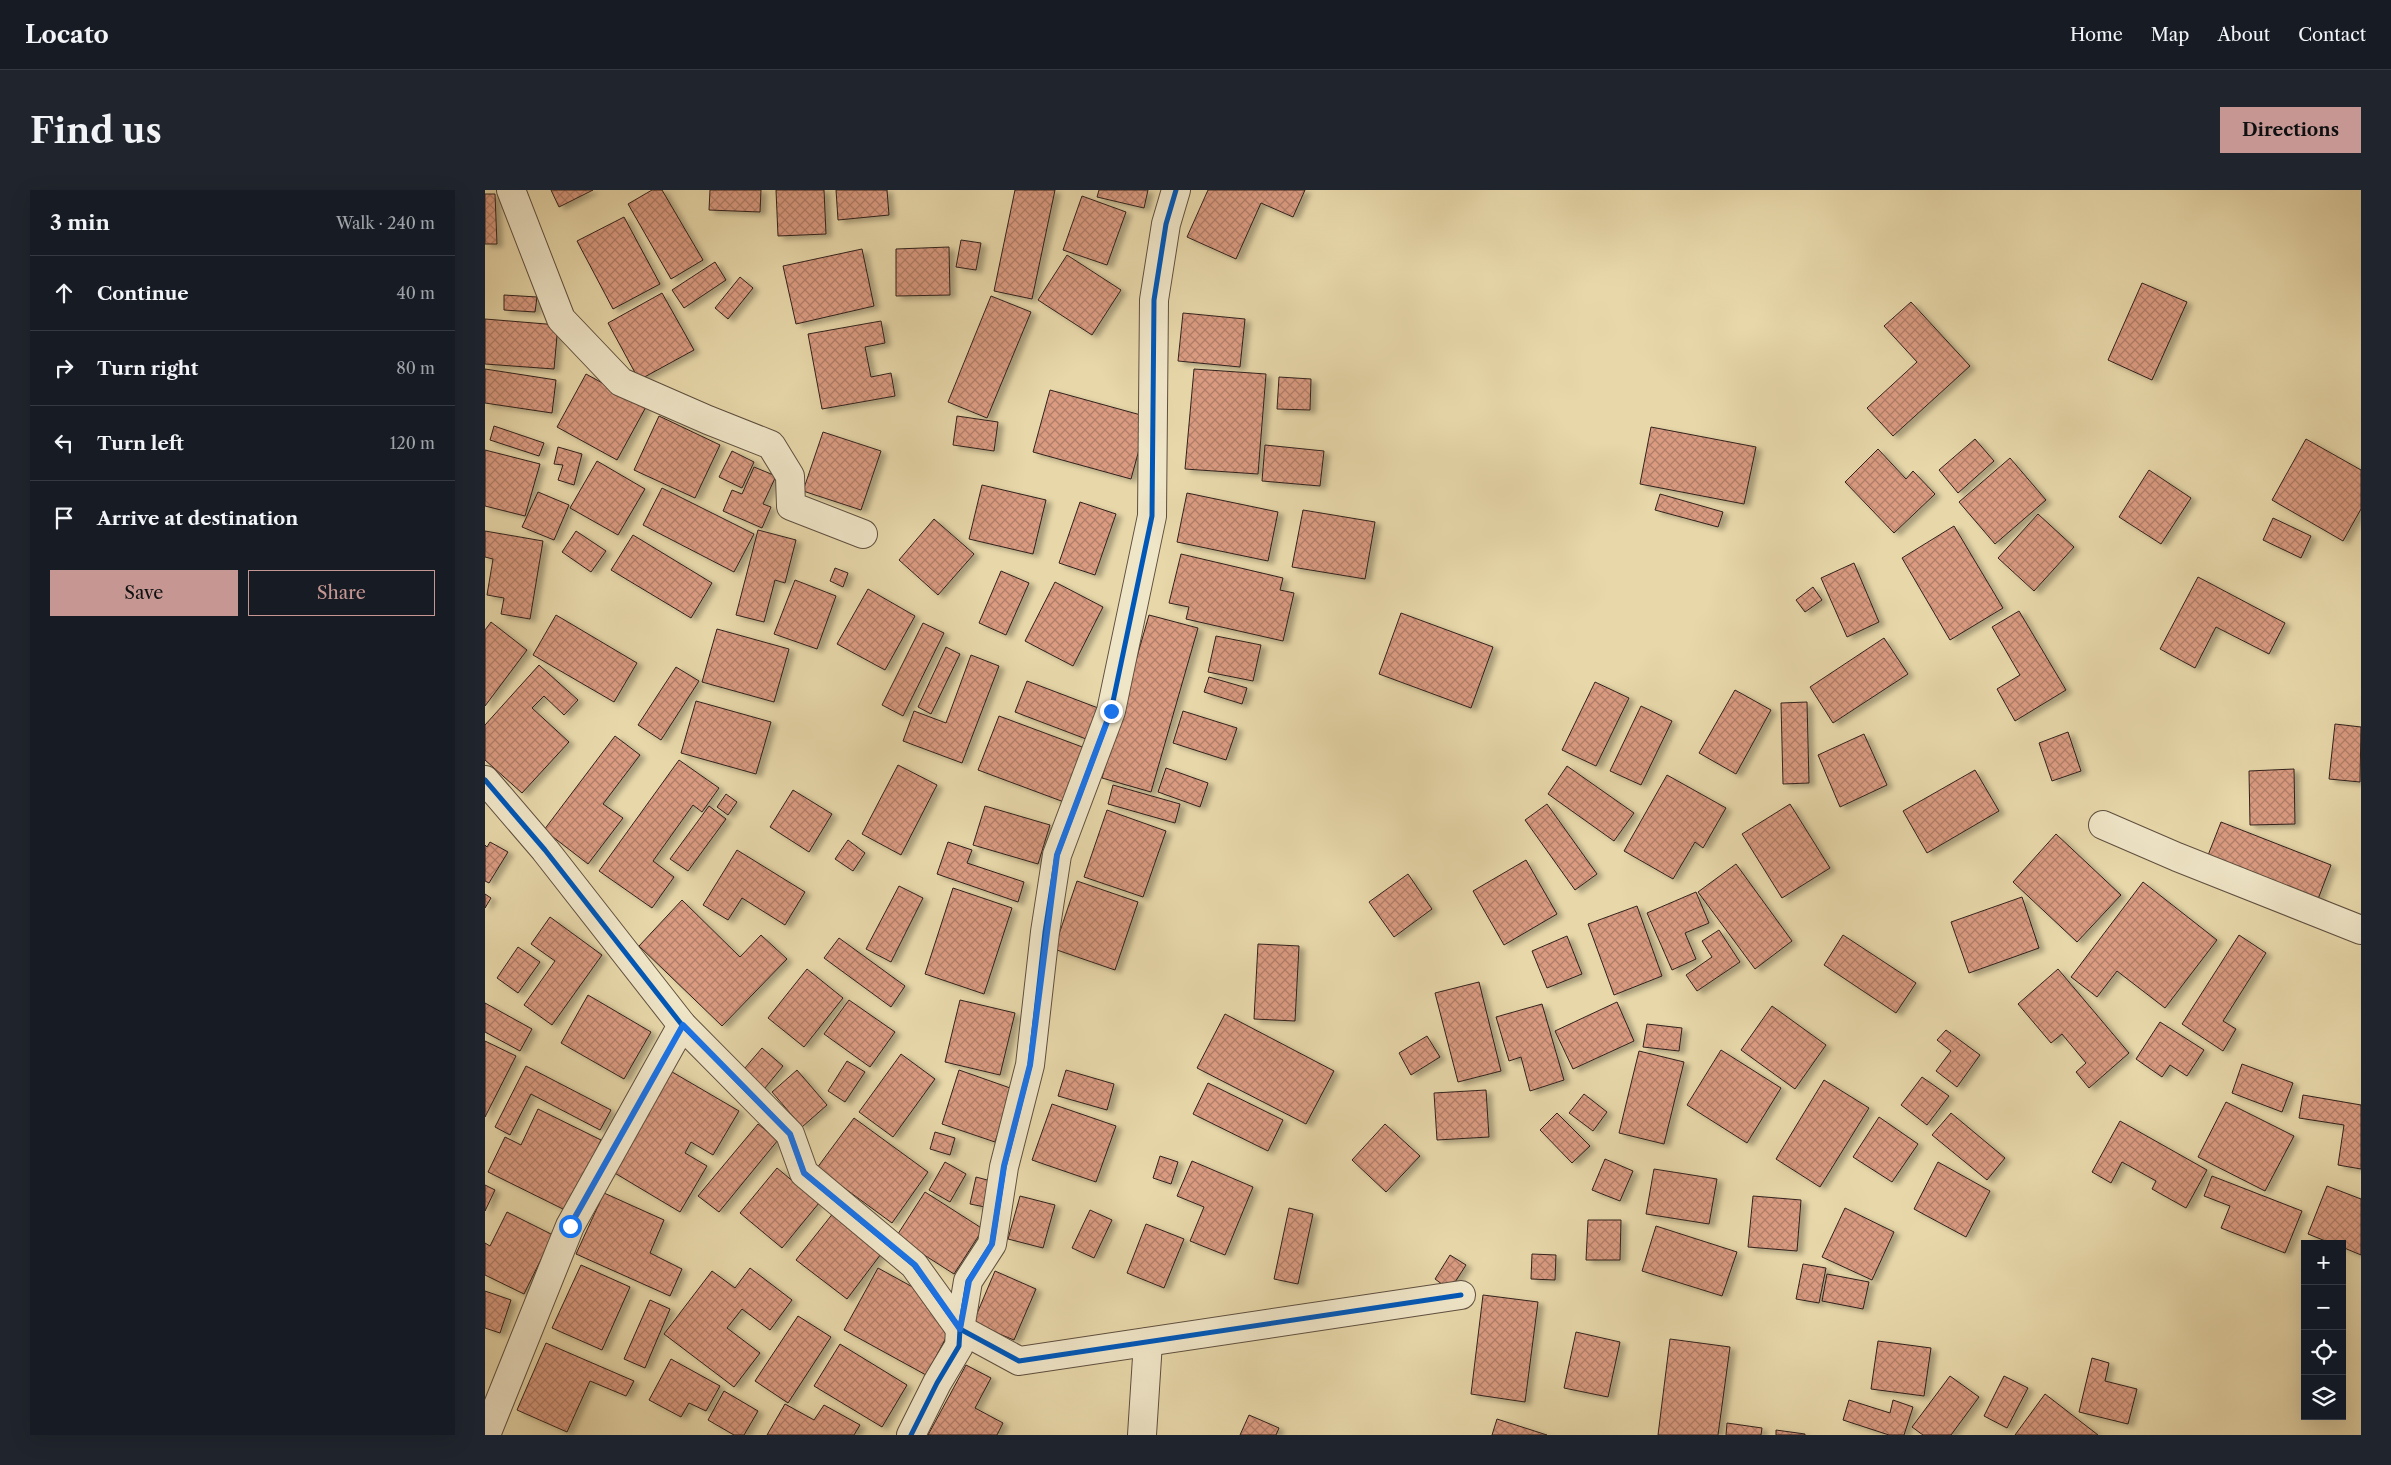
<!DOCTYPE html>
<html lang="en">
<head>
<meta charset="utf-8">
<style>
	:root { --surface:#171b24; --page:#20242c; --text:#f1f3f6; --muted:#9ea1a6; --line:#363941; --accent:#c59692 }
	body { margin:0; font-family:"Libre Caslon Text",serif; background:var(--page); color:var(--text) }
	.controls { position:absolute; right:15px; bottom:15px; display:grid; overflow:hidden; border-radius:0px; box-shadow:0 5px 20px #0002 }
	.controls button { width:45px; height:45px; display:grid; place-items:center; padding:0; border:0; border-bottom:1px solid var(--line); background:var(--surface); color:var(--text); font:25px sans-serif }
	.stop { position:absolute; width:15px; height:15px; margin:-11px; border:4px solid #1a73e8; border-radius:50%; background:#fff }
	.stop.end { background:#1a73e8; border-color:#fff; box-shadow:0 1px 5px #0008 }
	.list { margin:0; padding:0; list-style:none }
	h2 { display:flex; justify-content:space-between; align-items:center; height:65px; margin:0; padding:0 20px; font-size:21px }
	h2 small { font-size:16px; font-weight:400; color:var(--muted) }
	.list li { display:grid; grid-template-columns:32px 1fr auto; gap:15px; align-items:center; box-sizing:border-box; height:75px; padding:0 20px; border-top:1px solid var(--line) }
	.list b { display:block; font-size:19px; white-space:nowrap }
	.list em { font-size:16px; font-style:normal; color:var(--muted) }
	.actions { display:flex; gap:10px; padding:15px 20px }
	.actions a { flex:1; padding:11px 0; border:1px solid var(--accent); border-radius:0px; text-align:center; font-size:18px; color:var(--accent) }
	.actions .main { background:var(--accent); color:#111 }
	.icon { flex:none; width:28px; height:28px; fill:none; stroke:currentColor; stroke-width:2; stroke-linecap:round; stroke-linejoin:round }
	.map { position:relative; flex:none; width:1876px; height:1245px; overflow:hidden; border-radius:0px }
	header { display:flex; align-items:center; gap:30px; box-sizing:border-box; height:70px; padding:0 25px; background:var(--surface); border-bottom:1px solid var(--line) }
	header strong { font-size:24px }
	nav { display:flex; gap:28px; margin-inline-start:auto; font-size:18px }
	.intro { display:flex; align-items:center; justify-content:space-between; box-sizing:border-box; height:120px; padding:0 30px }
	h1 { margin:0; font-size:35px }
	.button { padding:12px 22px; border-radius:0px; background:var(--accent); color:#111; font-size:18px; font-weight:700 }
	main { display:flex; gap:30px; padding:0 30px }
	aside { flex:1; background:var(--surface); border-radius:0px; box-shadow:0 5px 20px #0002 }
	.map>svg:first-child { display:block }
	.building { fill:url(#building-cross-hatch); stroke:#32221c; filter:url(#shadow) }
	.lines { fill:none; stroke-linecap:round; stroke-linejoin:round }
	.minor-casing { stroke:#5f4f3f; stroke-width:30 }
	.minor { stroke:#efe5c7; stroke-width:28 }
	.cycleway-casing { stroke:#efe5c7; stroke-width:8 }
	.cycleway { stroke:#0057b8; stroke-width:5 }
	.route { stroke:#1a73e8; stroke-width:6 }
</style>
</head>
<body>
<header>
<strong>Locato</strong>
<nav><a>Home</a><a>Map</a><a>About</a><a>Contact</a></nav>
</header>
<div class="intro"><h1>Find us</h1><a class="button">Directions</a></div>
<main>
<aside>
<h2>3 min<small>Walk · 240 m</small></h2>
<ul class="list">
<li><svg class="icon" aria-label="ahead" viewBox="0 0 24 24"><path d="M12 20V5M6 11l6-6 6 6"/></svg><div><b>Continue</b></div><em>40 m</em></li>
<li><svg class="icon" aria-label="right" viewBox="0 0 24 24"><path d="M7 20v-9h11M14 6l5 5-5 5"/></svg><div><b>Turn right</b></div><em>80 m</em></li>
<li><svg class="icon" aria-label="left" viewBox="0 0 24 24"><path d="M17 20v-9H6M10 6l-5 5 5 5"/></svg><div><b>Turn left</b></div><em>120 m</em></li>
<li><svg class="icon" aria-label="arrive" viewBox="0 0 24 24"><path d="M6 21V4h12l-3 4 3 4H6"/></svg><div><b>Arrive at destination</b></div></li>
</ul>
<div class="actions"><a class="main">Save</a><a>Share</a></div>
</aside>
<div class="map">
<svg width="1876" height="1245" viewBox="0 0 1876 1245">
	<defs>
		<pattern id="building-cross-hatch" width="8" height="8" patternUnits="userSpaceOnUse" patternTransform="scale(1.25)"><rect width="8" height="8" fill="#da9b81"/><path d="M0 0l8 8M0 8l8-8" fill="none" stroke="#b17e69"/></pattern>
		<filter id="shadow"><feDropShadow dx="5.5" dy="3" stdDeviation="2.5" flood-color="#0004"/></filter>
	</defs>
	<rect width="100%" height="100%" fill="#e7d7a9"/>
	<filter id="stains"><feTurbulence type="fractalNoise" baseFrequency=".004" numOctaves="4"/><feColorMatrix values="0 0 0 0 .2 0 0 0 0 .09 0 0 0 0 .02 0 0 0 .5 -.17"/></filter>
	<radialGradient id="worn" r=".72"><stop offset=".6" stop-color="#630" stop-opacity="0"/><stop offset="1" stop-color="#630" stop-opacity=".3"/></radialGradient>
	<g class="building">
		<polygon points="66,0 108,0 74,17"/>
		<polygon points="167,0 177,0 218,70 186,89 143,14"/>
		<polygon points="225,0 276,0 275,22 224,20"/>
		<polygon points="291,0 339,0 341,44 293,46"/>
		<polygon points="351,0 402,0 404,25 353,30"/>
		<polygon points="530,0 570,0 547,109 509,101"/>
		<polygon points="614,0 663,0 659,18 612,7"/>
		<polygon points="723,0 820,0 808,27 776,13 751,69 702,47"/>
		<polygon points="0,4 10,4 12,54 0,54"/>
		<polygon points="597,6 641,22 622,75 578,60"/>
		<polygon points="139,27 175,94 128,119 92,51"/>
		<polygon points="476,50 496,53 491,80 471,77"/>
		<polygon points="464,57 465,105 411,106 411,59"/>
		<polygon points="377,59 389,116 311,134 298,76"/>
		<polygon points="582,65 636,100 607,145 553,110"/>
		<polygon points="230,72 241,90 199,118 187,100"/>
		<polygon points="255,87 268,98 243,129 230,118"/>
		<polygon points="1657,93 1702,112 1667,190 1623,170"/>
		<polygon points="177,103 209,160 154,190 123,133"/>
		<polygon points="19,105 52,107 50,122 19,120"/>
		<polygon points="506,106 546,122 502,228 463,212"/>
		<polygon points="1426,112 1485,176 1408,246 1382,218 1432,172 1399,136"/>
		<polygon points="698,123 760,129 755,177 693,171"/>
		<polygon points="0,129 73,135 69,179 0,174"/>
		<polygon points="396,131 400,153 380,157 386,187 406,183 410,206 337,219 323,144"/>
		<polygon points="0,179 71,190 67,223 0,213"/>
		<polygon points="709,179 781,184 773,284 700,279"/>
		<polygon points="101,184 161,217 132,270 72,237"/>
		<polygon points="794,187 826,189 825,220 792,219"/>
		<polygon points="565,200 663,227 646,289 548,262"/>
		<polygon points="174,226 235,255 210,308 149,280"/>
		<polygon points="472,226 513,232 509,261 468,255"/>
		<polygon points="9,236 59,253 54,266 5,250"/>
		<polygon points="1166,237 1271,257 1259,314 1155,294"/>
		<polygon points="338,242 396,261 376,320 318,301"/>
		<polygon points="1490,249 1509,271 1473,303 1454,280"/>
		<polygon points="1821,249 1876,280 1876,319 1858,351 1787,310"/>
		<polygon points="780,255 839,261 835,296 777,291"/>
		<polygon points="73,257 97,264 89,295 73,290 78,275 69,274"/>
		<polygon points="1393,259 1421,289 1428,281 1450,304 1409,343 1360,292"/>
		<polygon points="0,260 55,274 40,326 0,316"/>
		<polygon points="247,261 269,272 257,298 234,287"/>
		<polygon points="1525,268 1561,310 1510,354 1474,312"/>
		<polygon points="112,271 160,299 133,345 85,318"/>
		<polygon points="269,277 291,286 278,314 286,317 277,338 238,321 247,300 257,304"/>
		<polygon points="1664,280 1706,308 1676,354 1634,327"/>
		<polygon points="497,295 561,310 548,364 484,349"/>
		<polygon points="177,298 269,344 249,382 158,335"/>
		<polygon points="53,302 84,315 69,350 37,337"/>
		<polygon points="702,303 793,322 783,371 692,352"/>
		<polygon points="1175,304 1238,322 1233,337 1170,320"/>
		<polygon points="595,312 631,324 610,385 574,373"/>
		<polygon points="818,320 890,332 880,389 807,377"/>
		<polygon points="1553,324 1589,357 1549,401 1513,368"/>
		<polygon points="1788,328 1826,346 1816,368 1778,350"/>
		<polygon points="449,329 489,364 453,405 414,370"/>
		<polygon points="1469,336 1518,418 1465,450 1417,368"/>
		<polygon points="273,340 311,350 300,393 290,390 279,432 251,425"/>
		<polygon points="0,341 58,351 45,429 16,424 19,408 2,405 8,369 0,367"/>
		<polygon points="91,341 121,361 106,382 77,362"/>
		<polygon points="148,345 227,393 206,428 126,380"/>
		<polygon points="696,364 798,388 795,400 809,403 798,451 701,429 704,417 684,413"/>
		<polygon points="1369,373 1394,432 1362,447 1336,388"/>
		<polygon points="350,378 363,383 358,397 345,391"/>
		<polygon points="516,381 544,393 521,445 494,433"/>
		<polygon points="1713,387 1800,433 1784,464 1731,437 1710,478 1675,459"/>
		<polygon points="310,390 351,406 332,459 289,444"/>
		<polygon points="570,392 618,417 588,476 540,451"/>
		<polygon points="1328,397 1337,410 1320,422 1311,410"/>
		<polygon points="383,399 430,426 400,480 352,454"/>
		<polygon points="1534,421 1581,500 1530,531 1512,499 1535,485 1507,437"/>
		<polygon points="916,423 1008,457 986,518 894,484"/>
		<polygon points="71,425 152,473 129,512 48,465"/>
		<polygon points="664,425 713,438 666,602 617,588"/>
		<polygon points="6,432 42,460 0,516 0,440"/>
		<polygon points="438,433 459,443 418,526 397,515"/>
		<polygon points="232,439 304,459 289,512 217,492"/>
		<polygon points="731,446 776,455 768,491 723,482"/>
		<polygon points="1399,448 1423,484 1348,533 1325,497"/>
		<polygon points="461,457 475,464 446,524 433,517"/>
		<polygon points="486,465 514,476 477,573 418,551 429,521 461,533"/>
		<polygon points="54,475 93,510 79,525 59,506 47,518 84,552 37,603 0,570 0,535"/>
		<polygon points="191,477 214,491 176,550 153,535"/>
		<polygon points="724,487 762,498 757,514 719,502"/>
		<polygon points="542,491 621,521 609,552 530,522"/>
		<polygon points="1110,492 1144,508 1111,576 1077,560"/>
		<polygon points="1250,500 1286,520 1251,584 1214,563"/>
		<polygon points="211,511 286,532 271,584 196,563"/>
		<polygon points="1322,512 1324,593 1298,594 1296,513"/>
		<polygon points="1156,516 1187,531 1156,595 1125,581"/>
		<polygon points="698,521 752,538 741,570 688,553"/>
		<polygon points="514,526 600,558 579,612 493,580"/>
		<polygon points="1850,534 1876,537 1875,592 1844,589"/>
		<polygon points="1583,542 1596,581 1567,591 1554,553"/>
		<polygon points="1379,544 1402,595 1355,617 1333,565"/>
		<polygon points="130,546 155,565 118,614 138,628 103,674 59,640"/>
		<polygon points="194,570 234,598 217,622 208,615 168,671 189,687 167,718 114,681"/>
		<polygon points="413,575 452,595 416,665 377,644"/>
		<polygon points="1082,576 1149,623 1129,651 1063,604"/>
		<polygon points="681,578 723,593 715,617 673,602"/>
		<polygon points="1809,579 1810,634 1765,635 1764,581"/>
		<polygon points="1490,580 1514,621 1442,663 1418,621"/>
		<polygon points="1182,585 1241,618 1218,658 1210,652 1188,689 1139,661"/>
		<polygon points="628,595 695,614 690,633 623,614"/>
		<polygon points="308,600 347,624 324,662 285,637"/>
		<polygon points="241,604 252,612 243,625 232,617"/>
		<polygon points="1062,614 1112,684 1090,700 1040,630"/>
		<polygon points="1305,614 1345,678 1297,708 1257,644"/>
		<polygon points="224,616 241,629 203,681 185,669"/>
		<polygon points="500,616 565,635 553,674 488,655"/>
		<polygon points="622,620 681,641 658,707 599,687"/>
		<polygon points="1736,632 1846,675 1830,717 1720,673"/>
		<polygon points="1571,644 1636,705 1592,752 1528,692"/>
		<polygon points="363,650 380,663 368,681 350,669"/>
		<polygon points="5,652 23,662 4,693 0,691 0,655 2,657"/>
		<polygon points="463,652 487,660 482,673 539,692 533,712 452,684"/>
		<polygon points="252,660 320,702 300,735 257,708 243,730 218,715"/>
		<polygon points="1041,670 1072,724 1019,755 988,701"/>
		<polygon points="1251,674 1307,751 1270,779 1213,702"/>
		<polygon points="923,684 947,719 909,747 884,712"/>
		<polygon points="592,691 653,712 630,780 569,759"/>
		<polygon points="1658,692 1732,750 1680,818 1632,781 1612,807 1586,787"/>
		<polygon points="414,696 438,708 406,772 381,759"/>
		<polygon points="468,698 527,718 499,804 440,784"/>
		<polygon points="1211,702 1224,733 1200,743 1211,769 1187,780 1162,723"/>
		<polygon points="0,704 6,708 0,718"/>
		<polygon points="1537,707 1554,758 1484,783 1466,732"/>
		<polygon points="197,710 255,767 276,745 302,769 237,836 154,756"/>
		<polygon points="1152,716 1177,786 1129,805 1103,734"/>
		<polygon points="65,727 117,765 67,835 39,815 70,771 46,754"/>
		<polygon points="1234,740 1255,772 1212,801 1201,785 1227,767 1217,751"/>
		<polygon points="1358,745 1431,793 1411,823 1339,775"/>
		<polygon points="1754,745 1781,763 1738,831 1751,839 1738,861 1697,834"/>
		<polygon points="1082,746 1097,784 1062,798 1047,761"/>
		<polygon points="354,748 420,796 406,817 339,768"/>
		<polygon points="773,754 814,756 810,831 769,829"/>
		<polygon points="33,757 55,772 33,803 12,788"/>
		<polygon points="322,779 358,808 319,857 283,828"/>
		<polygon points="1573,779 1644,863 1604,898 1591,882 1601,873 1577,844 1566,853 1533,814"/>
		<polygon points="994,792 1016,881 973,892 950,803"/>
		<polygon points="103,805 166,842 139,889 76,853"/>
		<polygon points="364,810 410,842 385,877 339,844"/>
		<polygon points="475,810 530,823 515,885 460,872"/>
		<polygon points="1132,812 1149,851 1088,879 1070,841"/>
		<polygon points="0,813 47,839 35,861 0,842"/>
		<polygon points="1057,814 1079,890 1045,901 1036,867 1024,871 1011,827"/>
		<polygon points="1287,816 1341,855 1310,899 1256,860"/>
		<polygon points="740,824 849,881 821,934 712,878"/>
		<polygon points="1675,832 1719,860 1702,886 1685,875 1677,887 1651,869"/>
		<polygon points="1162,834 1197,838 1194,861 1158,857"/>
		<polygon points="1461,840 1495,865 1472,897 1451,881 1466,861 1452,850"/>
		<polygon points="942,846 955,867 926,885 914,863"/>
		<polygon points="0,851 31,866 0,927"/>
		<polygon points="277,858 298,876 275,904 254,885"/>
		<polygon points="1236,860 1296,898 1262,953 1202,915"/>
		<polygon points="1154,861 1199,872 1179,954 1134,943"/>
		<polygon points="416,864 450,889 408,947 374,922"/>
		<polygon points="362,871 380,882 360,912 343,901"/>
		<polygon points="1757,874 1808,893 1797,922 1747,903"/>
		<polygon points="41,876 126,920 115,940 46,904 25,945 10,937"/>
		<polygon points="182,879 254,921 228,965 206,952 200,963 222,976 195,1022 123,979"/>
		<polygon points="312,880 342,915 317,937 287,902"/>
		<polygon points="474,880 528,899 510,952 457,934"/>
		<polygon points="581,880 629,894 622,920 573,906"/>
		<polygon points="1437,887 1464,906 1442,935 1416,915"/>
		<polygon points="1339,890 1384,918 1335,997 1291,969"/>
		<polygon points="723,893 798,930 783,961 708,924"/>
		<polygon points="1001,900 1004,947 952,950 949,903"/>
		<polygon points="1099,904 1122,922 1108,941 1084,923"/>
		<polygon points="1818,905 1876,915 1876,979 1853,975 1859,935 1814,928"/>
		<polygon points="1741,912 1809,946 1780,1001 1713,967"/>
		<polygon points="567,914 631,936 611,992 547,970"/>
		<polygon points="53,919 116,950 82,1021 3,982 20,947 36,955"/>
		<polygon points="1072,923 1105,956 1087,973 1055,940"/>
		<polygon points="1466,923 1520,968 1502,990 1447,945"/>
		<polygon points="1394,927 1433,954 1407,992 1368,967"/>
		<polygon points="369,928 443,982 407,1033 332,978"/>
		<polygon points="1635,931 1722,980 1701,1018 1667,999 1671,991 1637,972 1626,993 1607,982"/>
		<polygon points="273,934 293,950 234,1022 213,1006"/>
		<polygon points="900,934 935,966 901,1002 867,970"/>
		<polygon points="450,942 470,948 465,965 445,959"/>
		<polygon points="675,966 693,972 686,994 668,988"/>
		<polygon points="1120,969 1148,981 1135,1011 1107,1000"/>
		<polygon points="707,971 768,997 740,1065 705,1051 719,1017 692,1006"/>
		<polygon points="460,972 481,984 465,1012 444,1000"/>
		<polygon points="1453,972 1505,1001 1481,1047 1429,1019"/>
		<polygon points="292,978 334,1013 297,1058 255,1023"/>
		<polygon points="1169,979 1232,989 1224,1034 1161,1024"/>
		<polygon points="1727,986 1817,1021 1800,1063 1736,1038 1745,1016 1719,1006"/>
		<polygon points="491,987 506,991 500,1017 485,1014"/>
		<polygon points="0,995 10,1000 0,1021"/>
		<polygon points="1842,996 1876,1009 1876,1065 1857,1057 1857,1054 1848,1054 1823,1044"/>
		<polygon points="440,1002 498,1039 469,1084 411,1047"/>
		<polygon points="119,1003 179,1030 165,1063 197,1079 185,1106 91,1064"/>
		<polygon points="535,1006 570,1015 558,1058 523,1049"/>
		<polygon points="1268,1006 1316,1010 1312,1061 1263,1057"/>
		<polygon points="804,1018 828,1024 813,1094 789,1089"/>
		<polygon points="1360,1018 1409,1042 1387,1090 1337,1067"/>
		<polygon points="605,1020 627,1030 609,1068 587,1058"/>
		<polygon points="22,1022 68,1045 39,1104 0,1085 0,1053 5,1056"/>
		<polygon points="349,1022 399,1060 362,1109 311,1070"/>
		<polygon points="1103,1030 1136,1030 1135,1070 1101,1070"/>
		<polygon points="661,1034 699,1049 679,1098 642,1083"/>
		<polygon points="1171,1036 1252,1062 1237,1106 1157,1081"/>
		<polygon points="1047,1064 1071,1065 1070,1090 1046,1089"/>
		<polygon points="965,1065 981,1075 965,1100 950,1089"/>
		<polygon points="1318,1074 1341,1078 1334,1113 1311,1109"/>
		<polygon points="96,1075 145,1097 117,1160 67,1138"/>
		<polygon points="265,1078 307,1110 285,1140 257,1119 242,1138 275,1163 249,1197 179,1144 227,1081 250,1098"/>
		<polygon points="393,1078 453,1111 469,1133 441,1185 359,1140"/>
		<polygon points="510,1081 551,1099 529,1150 488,1133"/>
		<polygon points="1342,1084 1384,1092 1378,1119 1337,1111"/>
		<polygon points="0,1101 26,1110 15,1143 0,1138"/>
		<polygon points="998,1105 1053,1112 1040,1212 986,1204"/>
		<polygon points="165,1110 185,1119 160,1178 139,1169"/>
		<polygon points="313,1126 346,1147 303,1213 270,1191"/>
		<polygon points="1091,1142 1135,1152 1123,1207 1079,1198"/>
		<polygon points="1185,1149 1245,1157 1233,1245 1173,1245"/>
		<polygon points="1393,1151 1446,1158 1439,1206 1386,1199"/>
		<polygon points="61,1153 149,1191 141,1206 105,1191 82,1242 32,1220"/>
		<polygon points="355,1154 422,1195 397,1237 329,1196"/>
		<polygon points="1607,1168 1624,1173 1620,1191 1652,1199 1643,1234 1594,1222"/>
		<polygon points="186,1169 235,1196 221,1221 204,1213 196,1227 164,1210"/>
		<polygon points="481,1175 506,1188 490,1218 518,1233 512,1245 443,1245"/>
		<polygon points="1465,1186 1494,1207 1466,1245 1438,1245 1427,1237"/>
		<polygon points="1519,1186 1543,1198 1522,1238 1499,1226"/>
		<polygon points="239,1201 273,1221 259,1245 249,1245 223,1230"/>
		<polygon points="1560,1204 1613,1245 1530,1245"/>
		<polygon points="1364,1210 1405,1223 1408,1210 1428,1217 1419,1245 1404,1245 1358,1230"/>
		<polygon points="300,1214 329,1230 339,1215 375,1235 369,1245 282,1245"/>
		<polygon points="764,1225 794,1238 791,1245 755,1245"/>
		<polygon points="1012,1229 1062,1245 1007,1245"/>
		<polygon points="1242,1233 1277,1238 1276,1245 1241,1245"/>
		<polygon points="1291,1240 1320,1244 1320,1245 1291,1245"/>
	</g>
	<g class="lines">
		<defs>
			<g id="minor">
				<polyline points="26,0 76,129 136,192 223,230 286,255 305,286 306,316 378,344"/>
				<polyline points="0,590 60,660 197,835 305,944 319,983 429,1075 475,1139 534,1171 976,1105"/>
				<polyline points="1618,635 1692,667 1876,740"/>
				<polyline points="1,1245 85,1036 197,835"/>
				<polyline points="426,1245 452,1193 474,1156 475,1139 483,1091 507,1054 519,977 545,875 560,742 572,665 626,521 667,326 669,110 681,34 691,0"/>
				<polyline points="657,1245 663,1152"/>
			</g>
		</defs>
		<use href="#minor" class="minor-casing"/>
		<use href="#minor" class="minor"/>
		<defs>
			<g id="cycleway">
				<polyline points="0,590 60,660 197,835 305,944 319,983 429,1075 475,1139 534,1171 976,1105"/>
				<polyline points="426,1245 452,1193 474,1156 475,1139 483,1091 507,1054 519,977 545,875 560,742 572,665 626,521 667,326 669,110 681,34 691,0"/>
			</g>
		</defs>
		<use href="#cycleway" class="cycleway-casing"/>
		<use href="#cycleway" class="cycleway"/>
	</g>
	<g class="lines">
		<polyline class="route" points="85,1036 198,835 305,944 319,983 430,1075 475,1139 484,1091 507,1054 519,976 545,875 572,665 626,521"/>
	</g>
	<rect width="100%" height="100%" filter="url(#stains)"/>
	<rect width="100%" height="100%" fill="url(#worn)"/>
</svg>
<div class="controls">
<button>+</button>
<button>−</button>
<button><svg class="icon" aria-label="locate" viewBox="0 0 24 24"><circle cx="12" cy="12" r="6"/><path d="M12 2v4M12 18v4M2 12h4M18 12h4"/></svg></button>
<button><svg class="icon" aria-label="layers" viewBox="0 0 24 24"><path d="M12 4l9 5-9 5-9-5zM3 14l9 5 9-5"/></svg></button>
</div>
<div class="stop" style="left:85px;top:1036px"></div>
<div class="stop end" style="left:626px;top:521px"></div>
</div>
</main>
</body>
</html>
